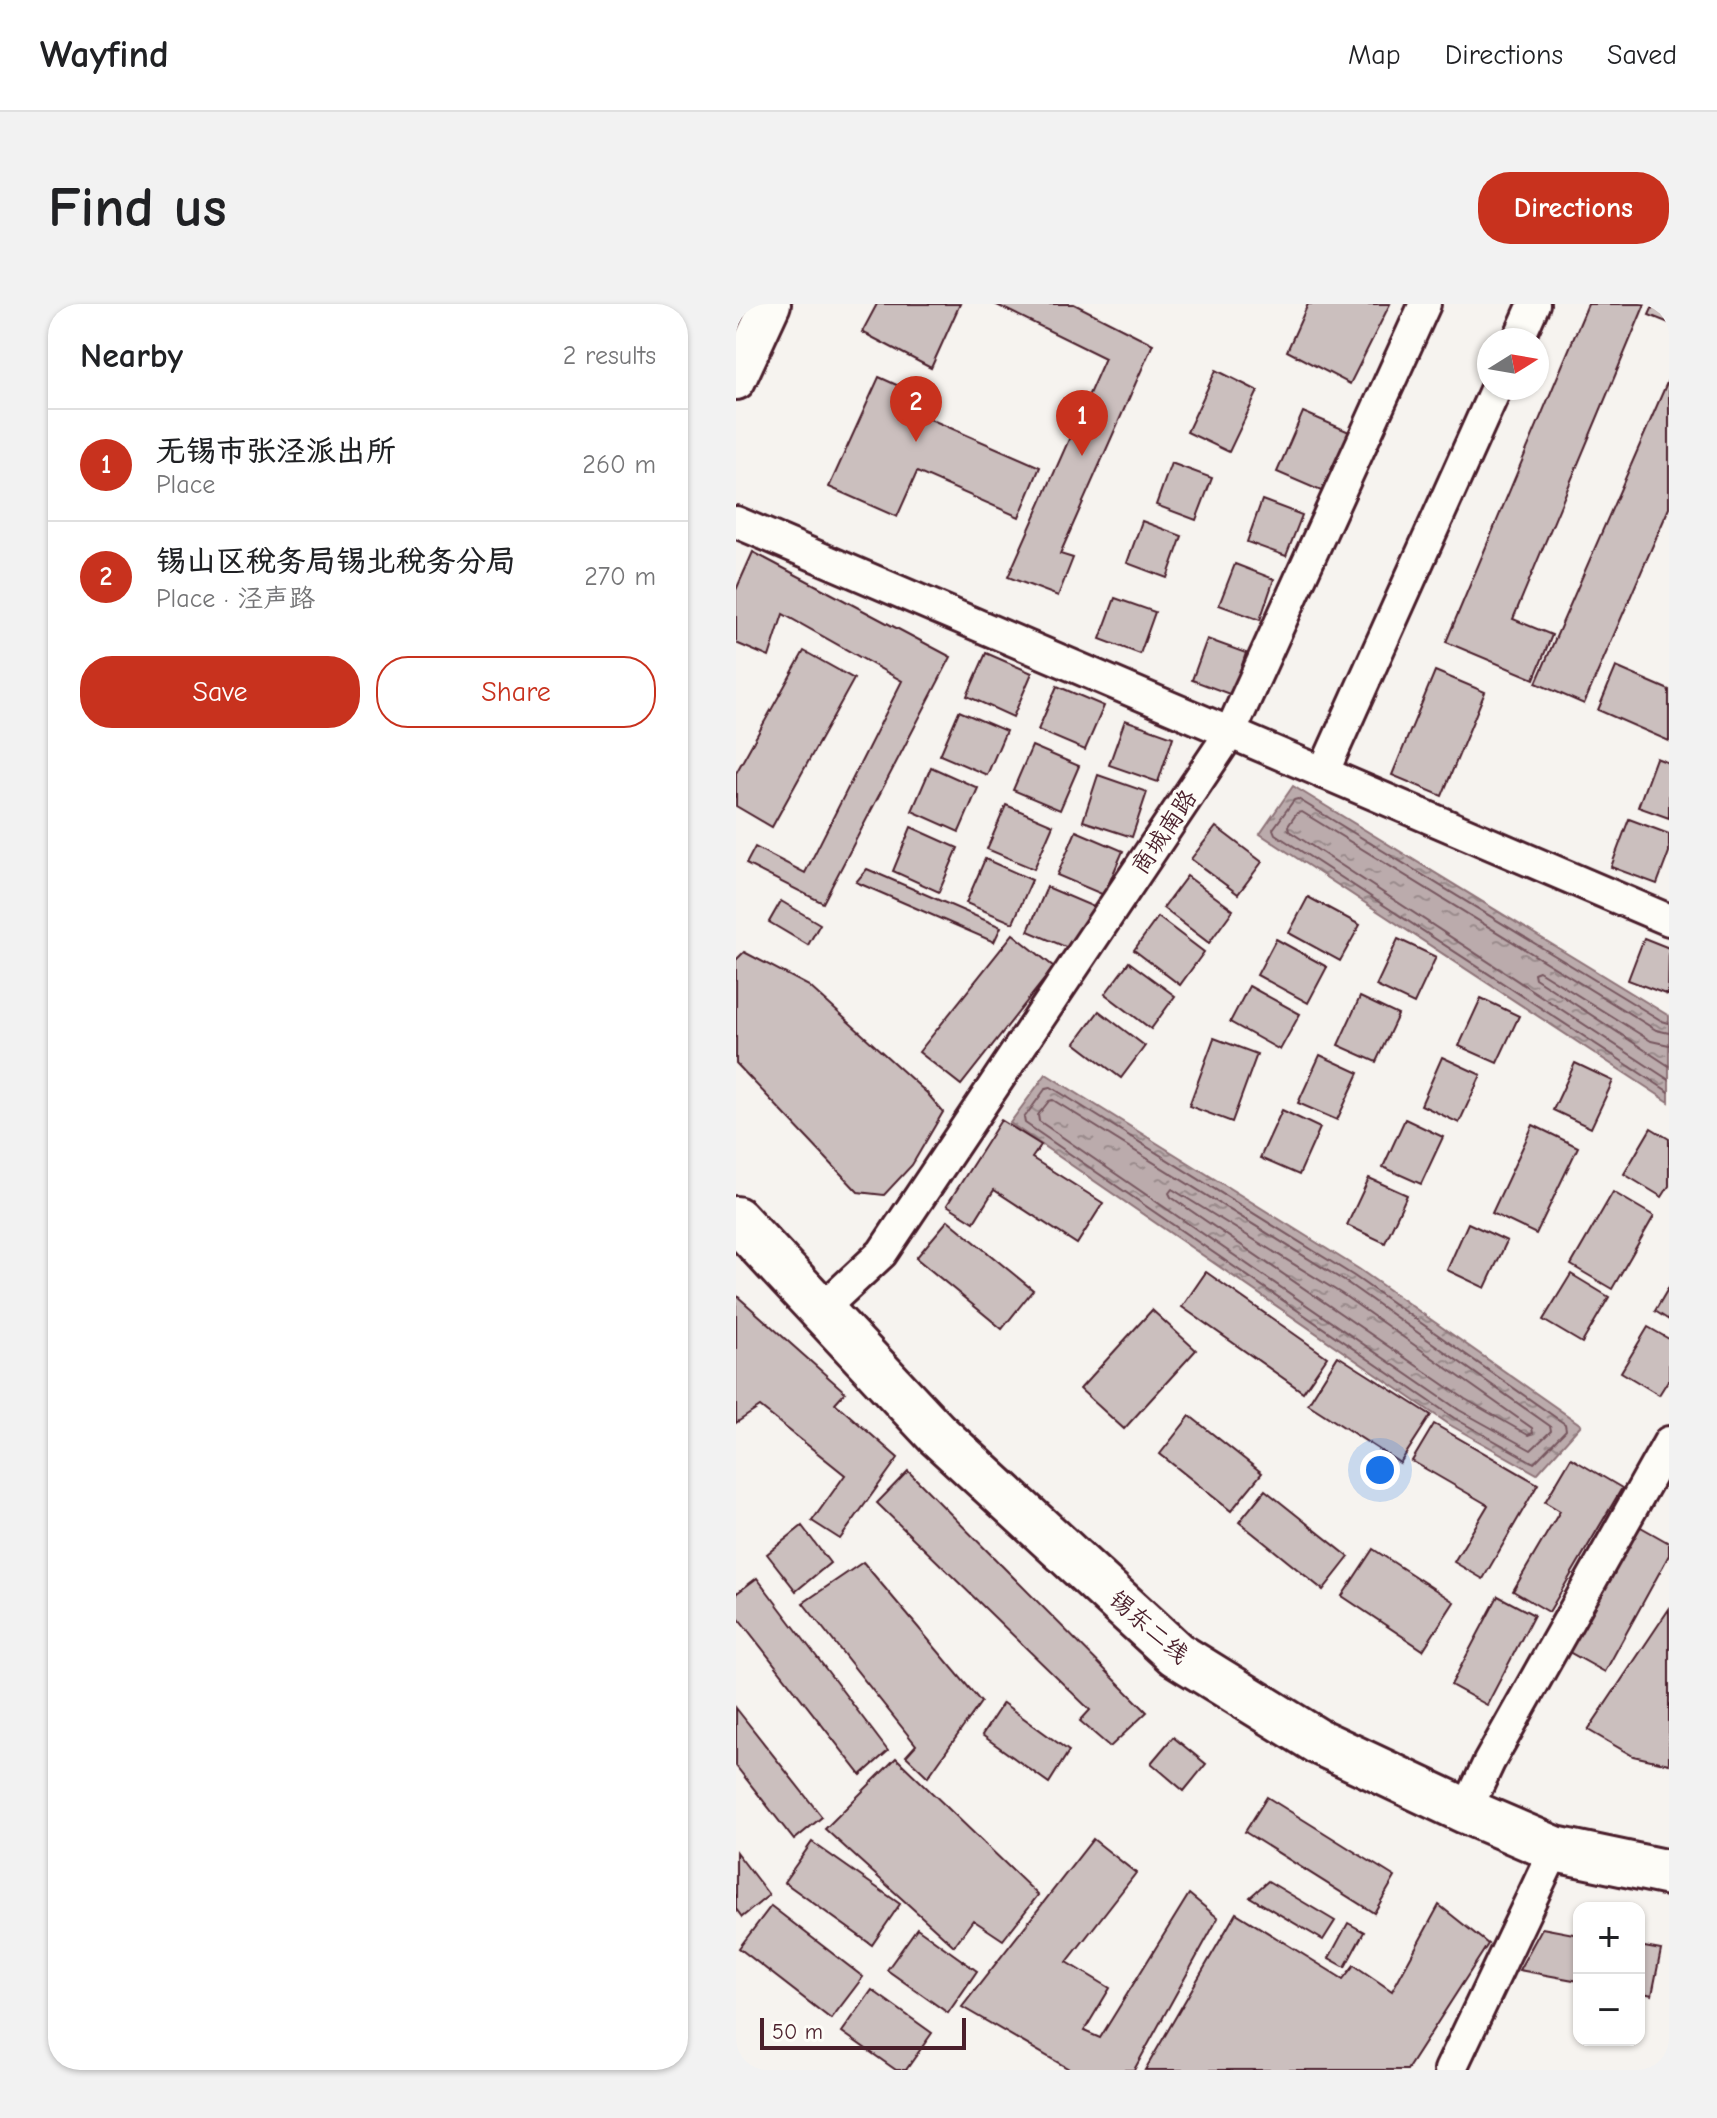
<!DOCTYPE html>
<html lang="en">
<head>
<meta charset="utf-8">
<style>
	:root { --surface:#fff; --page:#f2f2f2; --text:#202124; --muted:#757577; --line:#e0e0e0; --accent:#c8321e }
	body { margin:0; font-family:"Comic Neue","LXGW WenKai TC",sans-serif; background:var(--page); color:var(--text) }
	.controls { position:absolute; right:24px; bottom:24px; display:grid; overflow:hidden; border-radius:16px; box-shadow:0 2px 6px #0004 }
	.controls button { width:72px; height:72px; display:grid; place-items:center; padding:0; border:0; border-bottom:2px solid var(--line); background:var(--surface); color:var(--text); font:40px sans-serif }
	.compass { position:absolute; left:741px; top:24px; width:72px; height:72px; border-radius:50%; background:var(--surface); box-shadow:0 2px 6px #0004; rotate:79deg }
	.scale { position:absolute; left:24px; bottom:20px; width:206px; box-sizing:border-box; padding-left:8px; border:4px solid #4a1f2b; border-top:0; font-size:22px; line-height:28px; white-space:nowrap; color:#4a1f2b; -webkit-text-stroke:6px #fdfcf7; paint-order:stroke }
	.you { position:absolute; left:644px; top:1166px; width:28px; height:28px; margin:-20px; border:6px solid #fff; border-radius:50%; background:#1a73e8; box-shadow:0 0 0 12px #1a73e833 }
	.badge { display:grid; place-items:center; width:52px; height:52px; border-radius:50%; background:var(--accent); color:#fff; font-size:26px; font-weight:700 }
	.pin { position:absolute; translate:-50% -66px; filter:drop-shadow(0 2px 4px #0008) }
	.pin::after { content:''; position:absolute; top:42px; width:28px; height:24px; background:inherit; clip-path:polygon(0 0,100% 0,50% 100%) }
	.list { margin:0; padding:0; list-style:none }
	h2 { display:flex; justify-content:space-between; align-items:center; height:104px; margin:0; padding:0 32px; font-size:34px }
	h2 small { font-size:26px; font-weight:400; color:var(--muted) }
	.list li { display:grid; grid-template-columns:52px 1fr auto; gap:24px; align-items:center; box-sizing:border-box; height:112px; padding:0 32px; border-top:2px solid var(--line) }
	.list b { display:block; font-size:30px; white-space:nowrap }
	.list p { margin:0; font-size:26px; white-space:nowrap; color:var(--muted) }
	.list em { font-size:26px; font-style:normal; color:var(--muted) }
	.actions { display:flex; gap:16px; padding:24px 32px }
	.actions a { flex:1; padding:18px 0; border:2px solid var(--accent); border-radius:32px; text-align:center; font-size:28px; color:var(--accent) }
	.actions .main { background:var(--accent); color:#fff }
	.map { position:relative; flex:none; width:933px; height:1766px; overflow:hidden; border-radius:32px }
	header { display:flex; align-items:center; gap:48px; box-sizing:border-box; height:112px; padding:0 40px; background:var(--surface); border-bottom:2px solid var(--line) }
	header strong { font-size:38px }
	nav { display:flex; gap:44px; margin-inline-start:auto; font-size:28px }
	.intro { display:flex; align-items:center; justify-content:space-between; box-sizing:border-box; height:192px; padding:0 48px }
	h1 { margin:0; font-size:56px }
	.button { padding:20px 36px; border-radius:32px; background:var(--accent); color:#fff; font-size:28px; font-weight:700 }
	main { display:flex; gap:48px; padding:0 48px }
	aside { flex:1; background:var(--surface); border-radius:32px; box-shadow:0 2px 6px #0004 }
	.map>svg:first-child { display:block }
	.water { fill:url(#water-ripples); stroke:#8e7378; stroke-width:2 }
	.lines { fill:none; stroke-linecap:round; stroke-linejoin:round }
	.shore { stroke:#77575f; stroke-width:2 }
	.building { fill:#cbbfbe; stroke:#4a1f2b; stroke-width:2 }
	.minor-casing { stroke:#4a1f2b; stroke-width:36 }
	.tertiary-casing { stroke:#4a1f2b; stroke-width:44 }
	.secondary-casing { stroke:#4a1f2b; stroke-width:50 }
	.minor { stroke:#fdfcf7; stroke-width:30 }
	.tertiary { stroke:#fdfcf7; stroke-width:38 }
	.secondary { stroke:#fdfcf7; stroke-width:44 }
	.labels { text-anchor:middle; stroke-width:6; stroke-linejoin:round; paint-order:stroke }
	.street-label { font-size:24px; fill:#4a1f2b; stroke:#fdfcf7 }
</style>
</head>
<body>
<header>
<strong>Wayfind</strong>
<nav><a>Map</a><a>Directions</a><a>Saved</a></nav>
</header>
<div class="intro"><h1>Find us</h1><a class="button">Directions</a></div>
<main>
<aside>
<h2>Nearby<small>2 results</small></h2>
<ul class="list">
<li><span class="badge">1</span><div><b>无锡市张泾派出所</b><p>Place</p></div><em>260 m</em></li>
<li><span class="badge">2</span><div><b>锡山区税务局锡北税务分局</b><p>Place · 泾声路</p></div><em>270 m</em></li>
</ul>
<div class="actions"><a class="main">Save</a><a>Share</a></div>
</aside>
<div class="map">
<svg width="933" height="1766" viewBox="0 0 933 1766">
	<defs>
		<pattern id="water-ripples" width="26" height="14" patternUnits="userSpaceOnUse" patternTransform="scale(2)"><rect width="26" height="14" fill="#bbabac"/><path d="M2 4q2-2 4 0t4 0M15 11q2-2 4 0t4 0" fill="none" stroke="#9a8b8c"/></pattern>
	</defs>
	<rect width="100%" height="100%" fill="#f6f3ef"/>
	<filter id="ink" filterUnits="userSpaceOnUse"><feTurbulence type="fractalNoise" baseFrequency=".0125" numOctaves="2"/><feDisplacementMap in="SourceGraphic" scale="16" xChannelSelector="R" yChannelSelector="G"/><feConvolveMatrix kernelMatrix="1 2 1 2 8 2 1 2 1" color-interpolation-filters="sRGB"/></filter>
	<g filter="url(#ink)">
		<g class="water">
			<polygon points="557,482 933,712 933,798 524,530"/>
			<polygon points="310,770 623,965 845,1121 801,1170 714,1121 274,819"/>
		</g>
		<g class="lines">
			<g class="shore">
				<polyline points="933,719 926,717 562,495 558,496 537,525 539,530 933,788"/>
				<polyline points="933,729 920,726 566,508 561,509 552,522 553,527 933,776"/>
				<polyline points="933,741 915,737 803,667 798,669 799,674 933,762"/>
				<polygon points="315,783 618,972 829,1120 830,1126 798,1159 718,1114 289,819 288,814 310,784"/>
				<polygon points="317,796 613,980 814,1122 815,1127 795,1146 723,1106 303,817 302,811 313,797"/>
				<polygon points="436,885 606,990 796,1124 797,1129 792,1131 729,1095 435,893 433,889"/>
			</g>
		</g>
		<g class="building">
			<polygon points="141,0 224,0 195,64 126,28"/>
			<polygon points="259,0 338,0 417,40 324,250 337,254 322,292 272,273 369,54"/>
			<polygon points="572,0 654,0 614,80 551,47"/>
			<polygon points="852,0 909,0 777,315 816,331 798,375 710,338"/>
			<polygon points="918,0 933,0 933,19 913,11"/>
			<polygon points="480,66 522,87 493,148 451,128"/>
			<polygon points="143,73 194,96 187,112 304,163 283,213 181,168 161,213 93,183"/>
			<polygon points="933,74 933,204 848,400 800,379"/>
			<polygon points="567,108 618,130 592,190 541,168"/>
			<polygon points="435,159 476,174 460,216 420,201"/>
			<polygon points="526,196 566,211 550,252 511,238"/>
			<polygon points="406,217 446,232 431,274 391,259"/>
			<polygon points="17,248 215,353 87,599 10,560 19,543 69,569 166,377 47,310 33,353 0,339 0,286"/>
			<polygon points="499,260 538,275 524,316 483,301"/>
			<polygon points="379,294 419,308 404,350 364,335"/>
			<polygon points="471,335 510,349 496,391 456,376"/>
			<polygon points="68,347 118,375 36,523 0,502 0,469"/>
			<polygon points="250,349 296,369 277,413 231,392"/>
			<polygon points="880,363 933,386 933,437 862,406"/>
			<polygon points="699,367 749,388 706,492 656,471"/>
			<polygon points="321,382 368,402 349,446 302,426"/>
			<polygon points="223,407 270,427 251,471 204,451"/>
			<polygon points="389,416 437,433 422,478 373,461"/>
			<polygon points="296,442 343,462 324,506 277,486"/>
			<polygon points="920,454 933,459 933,514 902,503"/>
			<polygon points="195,463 242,484 223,528 176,507"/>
			<polygon points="362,471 411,488 396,533 347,517"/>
			<polygon points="270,501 317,521 298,565 251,545"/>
			<polygon points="893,515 933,530 933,548 921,580 875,563"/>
			<polygon points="175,523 222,544 203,588 157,567"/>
			<polygon points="480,523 526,558 502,590 455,555"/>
			<polygon points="340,527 387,547 368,591 321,571"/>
			<polygon points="249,555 296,576 277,619 230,599"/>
			<polygon points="131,565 265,623 258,638 120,578"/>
			<polygon points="451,572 497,606 473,639 427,604"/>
			<polygon points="311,583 358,603 339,647 292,627"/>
			<polygon points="572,593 624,621 604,657 553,629"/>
			<polygon points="45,597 84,620 72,641 33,618"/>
			<polygon points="422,613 468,648 444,681 398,646"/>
			<polygon points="277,630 318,663 225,781 183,748"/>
			<polygon points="908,634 933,644 932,691 892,676"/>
			<polygon points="540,635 591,663 572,699 521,671"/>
			<polygon points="662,635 700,653 678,700 640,682"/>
			<polygon points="8,648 73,682 191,789 207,808 176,861 148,891 122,888 0,759 0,656"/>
			<polygon points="393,658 439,692 415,725 369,690"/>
			<polygon points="513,682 564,710 544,746 494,718"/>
			<polygon points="624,693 662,711 640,758 602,741"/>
			<polygon points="745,694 783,712 761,759 723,742"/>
			<polygon points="363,707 409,742 385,774 339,739"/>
			<polygon points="478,734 521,750 496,818 453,802"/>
			<polygon points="584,751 623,769 601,816 562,799"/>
			<polygon points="706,753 745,771 723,819 685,801"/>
			<polygon points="839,759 877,777 855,824 817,806"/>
			<polygon points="546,806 584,824 563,871 524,854"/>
			<polygon points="669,815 707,833 685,880 647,863"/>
			<polygon points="265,816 305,841 296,854 367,899 341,940 258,886 238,918 211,901"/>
			<polygon points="797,821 842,843 800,930 756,909"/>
			<polygon points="915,824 933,835 933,882 926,893 888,870"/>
			<polygon points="633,874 671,891 649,939 611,921"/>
			<polygon points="877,888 918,912 876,985 835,961"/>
			<polygon points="212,916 297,986 266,1025 180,954"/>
			<polygon points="732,919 771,937 749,984 711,966"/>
			<polygon points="470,968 591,1053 567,1088 446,1003"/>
			<polygon points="835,970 873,993 846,1039 807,1016"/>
			<polygon points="933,983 933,1016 919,1007"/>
			<polygon points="0,991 109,1088 99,1099 162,1154 104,1235 76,1217 109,1171 24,1103 0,1119"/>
			<polygon points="416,1006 460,1046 388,1125 344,1085"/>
			<polygon points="912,1023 933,1035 933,1075 923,1091 885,1068"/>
			<polygon points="602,1052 695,1111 664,1159 572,1100"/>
			<polygon points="454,1112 526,1169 495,1207 424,1150"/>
			<polygon points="698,1120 802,1180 747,1275 718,1258 752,1201 676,1157"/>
			<polygon points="835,1154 886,1184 813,1308 777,1287 824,1207 809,1198"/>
			<polygon points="172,1167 411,1408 374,1443 344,1417 354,1406 141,1199"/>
			<polygon points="529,1186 613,1253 587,1286 503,1218"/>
			<polygon points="896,1218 933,1239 933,1251 869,1368 826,1344"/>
			<polygon points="66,1222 94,1259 60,1287 31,1250"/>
			<polygon points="637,1245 718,1298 687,1346 606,1292"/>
			<polygon points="127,1258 245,1398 192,1473 170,1452 180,1441 67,1299"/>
			<polygon points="21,1274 152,1447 125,1471 0,1311 0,1287 1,1289"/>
			<polygon points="762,1292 798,1311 751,1401 715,1381"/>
			<polygon points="933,1305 933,1460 897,1452 852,1426"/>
			<polygon points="267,1399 333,1447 313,1479 246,1431"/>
			<polygon points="0,1404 86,1513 58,1536 0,1462"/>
			<polygon points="437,1433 470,1460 448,1487 415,1459"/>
			<polygon points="160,1454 302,1591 267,1636 237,1616 218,1642 89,1525"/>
			<polygon points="531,1493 659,1573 638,1609 509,1528"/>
			<polygon points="357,1535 400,1569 331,1658 374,1684 348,1727 364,1734 453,1590 482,1614 398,1766 335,1766 226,1703"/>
			<polygon points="76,1538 164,1600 136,1641 48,1578"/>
			<polygon points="0,1548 33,1591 6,1613 0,1605"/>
			<polygon points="532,1577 599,1617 587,1636 514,1593"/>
			<polygon points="703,1601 752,1640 671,1766 409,1766 500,1609 607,1675 618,1661 656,1687"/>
			<polygon points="35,1602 127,1673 95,1715 3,1644"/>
			<polygon points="612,1619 628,1628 609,1663 593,1654"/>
			<polygon points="181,1624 241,1667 212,1709 151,1666"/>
			<polygon points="806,1624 843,1631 843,1677 783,1666"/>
			<polygon points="903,1642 925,1646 916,1691 903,1688"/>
			<polygon points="136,1686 196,1729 170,1766 160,1766 106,1728"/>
		</g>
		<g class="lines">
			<defs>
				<g id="minor">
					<polyline points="782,36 798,0"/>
					<polyline points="0,218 933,616"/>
					<polyline points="587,469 760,84"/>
					<polyline points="85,1006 146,949 494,429 689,0"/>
					<polyline points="730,1507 753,1458 933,1138"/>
					<polyline points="714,1766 819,1545"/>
				</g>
				<polyline id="tertiary" points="0,76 35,0"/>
				<polyline id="secondary" points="0,915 200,1129 440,1350 581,1437 730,1507 819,1545 933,1569"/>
			</defs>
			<use href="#minor" class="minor-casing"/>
			<use href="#tertiary" class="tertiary-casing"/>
			<use href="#secondary" class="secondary-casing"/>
			<use href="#minor" class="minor"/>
			<use href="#tertiary" class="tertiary"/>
			<use href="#secondary" class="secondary"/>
		</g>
	</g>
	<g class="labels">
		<g class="street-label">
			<text transform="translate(428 528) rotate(-56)" y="8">商城南路</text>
			<text transform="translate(413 1323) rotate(41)" y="8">锡东二线</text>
		</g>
	</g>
</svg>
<div class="controls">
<button>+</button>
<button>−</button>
</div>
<svg class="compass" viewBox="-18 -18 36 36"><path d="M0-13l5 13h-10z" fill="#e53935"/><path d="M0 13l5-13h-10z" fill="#757577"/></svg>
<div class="scale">50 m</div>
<div class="you"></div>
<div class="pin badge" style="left:346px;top:152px">1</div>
<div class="pin badge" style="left:180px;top:138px">2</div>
</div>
</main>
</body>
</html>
